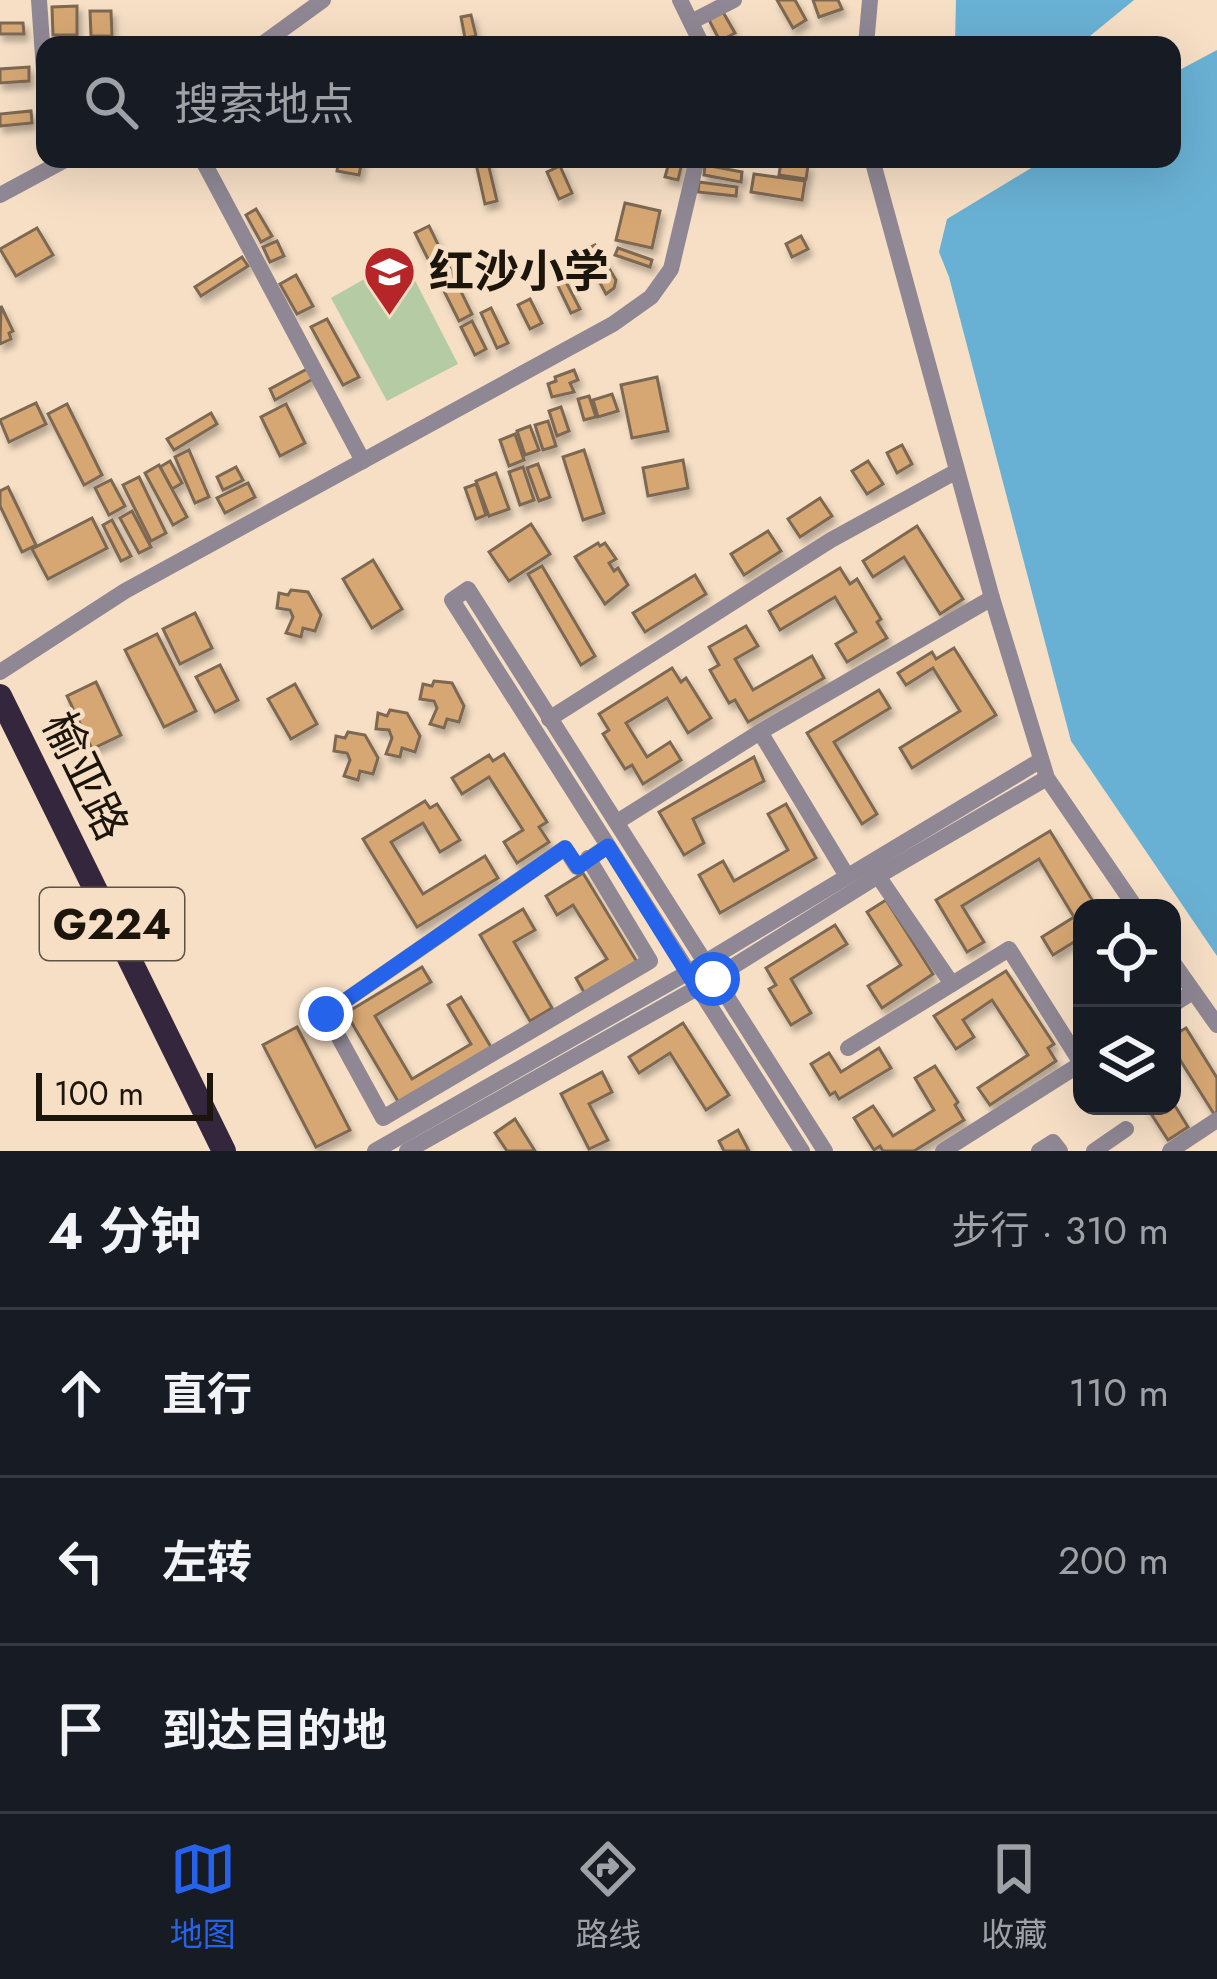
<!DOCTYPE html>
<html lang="zh">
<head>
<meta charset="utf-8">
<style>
	:root { --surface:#171b24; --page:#242831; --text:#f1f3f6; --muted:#9ea1a6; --line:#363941; --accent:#2563eb }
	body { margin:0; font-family:Jost,"Noto Sans SC",sans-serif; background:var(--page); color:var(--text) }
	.controls { position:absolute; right:36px; bottom:36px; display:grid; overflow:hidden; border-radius:24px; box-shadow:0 12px 48px #0002 }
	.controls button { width:108px; height:108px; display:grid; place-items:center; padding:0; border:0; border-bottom:3px solid var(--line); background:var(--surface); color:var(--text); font:60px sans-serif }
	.scale { position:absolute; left:36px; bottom:30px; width:177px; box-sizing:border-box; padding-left:12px; border:6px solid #1c150b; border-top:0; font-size:33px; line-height:42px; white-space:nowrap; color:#1c150b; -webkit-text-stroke:9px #f6dfc5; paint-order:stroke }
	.stop { position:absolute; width:36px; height:36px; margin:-27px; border:9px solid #2563eb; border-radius:50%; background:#fff }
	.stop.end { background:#2563eb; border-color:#fff; box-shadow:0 3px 12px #0008 }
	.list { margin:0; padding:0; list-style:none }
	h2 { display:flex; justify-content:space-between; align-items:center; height:156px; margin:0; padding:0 48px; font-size:51px }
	h2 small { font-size:39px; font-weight:400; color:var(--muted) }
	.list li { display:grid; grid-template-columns:78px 1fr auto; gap:36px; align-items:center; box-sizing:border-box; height:168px; padding:0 48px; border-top:3px solid var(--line) }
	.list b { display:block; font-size:45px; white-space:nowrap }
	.list em { font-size:39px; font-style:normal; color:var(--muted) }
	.icon { flex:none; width:66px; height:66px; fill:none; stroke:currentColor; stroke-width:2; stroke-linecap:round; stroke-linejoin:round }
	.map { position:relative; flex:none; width:1217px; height:1151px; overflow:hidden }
	.search { position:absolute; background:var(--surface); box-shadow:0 12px 48px #0002; left:36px; right:36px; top:36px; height:132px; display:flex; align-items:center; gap:30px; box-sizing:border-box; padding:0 42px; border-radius:24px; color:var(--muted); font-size:45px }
	.sheet { height:660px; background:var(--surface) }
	nav { display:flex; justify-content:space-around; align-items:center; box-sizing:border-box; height:168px; border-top:3px solid var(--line); background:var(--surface); font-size:33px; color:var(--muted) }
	nav a { display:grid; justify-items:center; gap:6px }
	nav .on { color:var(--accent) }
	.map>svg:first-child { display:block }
	.green { fill:#b4cba4 }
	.water { fill:#69b1d4 }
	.building { fill:#d6a773; stroke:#7d6852; stroke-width:3; filter:url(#shadow) }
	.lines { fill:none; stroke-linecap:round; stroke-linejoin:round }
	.minor { stroke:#8f8894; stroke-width:16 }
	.highway { stroke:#34273d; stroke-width:24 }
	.route { stroke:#2563eb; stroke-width:15 }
	.labels { text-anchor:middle; stroke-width:9; stroke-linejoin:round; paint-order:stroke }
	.shield { fill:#f6dfc5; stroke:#5d5243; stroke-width:3 }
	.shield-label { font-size:42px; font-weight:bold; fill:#1c150b }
	.poi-label { font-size:45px; font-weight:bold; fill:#1c150b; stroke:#f6dfc5; text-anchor:start }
	.street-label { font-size:45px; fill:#1c150b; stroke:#f6dfc5 }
</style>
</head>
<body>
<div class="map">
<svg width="1217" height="1151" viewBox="0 0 1217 1151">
	<defs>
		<filter id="shadow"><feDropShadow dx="3.5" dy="6" stdDeviation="3" flood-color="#0004"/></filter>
	</defs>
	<rect width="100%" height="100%" fill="#f6dfc5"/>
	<polygon class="green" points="403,257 458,364 387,401 331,298"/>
	<g class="water">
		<polygon points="956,0 1134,0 1079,45 955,45"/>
		<polygon points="1217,50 1217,956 1071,741 949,277 939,252 947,219 1046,159 1172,159 1172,74"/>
	</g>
	<g class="building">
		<polygon points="777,0 795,0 806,20 793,28"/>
		<polygon points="813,0 838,0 842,9 819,17"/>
		<polygon points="77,6 77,35 53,35 52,7"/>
		<polygon points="90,11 111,11 112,36 91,36"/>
		<polygon points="723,12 735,33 720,41 709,20"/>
		<polygon points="471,15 476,36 465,38 461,17"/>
		<polygon points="0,23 23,23 24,34 0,34"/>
		<polygon points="29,67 29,81 0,83 0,69"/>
		<polygon points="31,111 32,123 0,126 0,114"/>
		<polygon points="339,159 362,159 359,175 337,171"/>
		<polygon points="475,159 487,159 497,201 485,204"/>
		<polygon points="670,159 683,159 678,180 665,177"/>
		<polygon points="781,162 808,166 806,179 779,175"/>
		<polygon points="705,165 742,172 741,182 704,175"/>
		<polygon points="560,166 572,193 559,199 547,172"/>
		<polygon points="754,174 805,181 802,200 751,192"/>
		<polygon points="699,182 737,187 736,196 698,192"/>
		<polygon points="625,203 660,211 652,248 616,240"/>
		<polygon points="256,209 272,236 261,242 246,215"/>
		<polygon points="429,226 472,314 459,321 415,233"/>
		<polygon points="37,228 53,255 16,276 0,249"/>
		<polygon points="801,236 808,249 792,257 786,244"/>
		<polygon points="277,241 284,256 270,262 263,247"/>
		<polygon points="595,245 616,280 614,288 606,294 583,251"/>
		<polygon points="618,248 652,260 650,267 615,255"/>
		<polygon points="242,257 248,266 201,296 195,287"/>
		<polygon points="296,275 313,306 297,314 280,284"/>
		<polygon points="564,278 580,309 571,313 556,282"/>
		<polygon points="530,299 542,323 530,329 518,305"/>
		<polygon points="1,306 13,331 9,333 11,339 0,344"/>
		<polygon points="491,308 508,343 497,348 481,313"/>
		<polygon points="327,319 359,377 343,385 311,327"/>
		<polygon points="472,321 486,349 475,355 461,327"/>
		<polygon points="307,369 313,379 275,400 270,389"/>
		<polygon points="574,370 578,380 570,383 574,392 552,397 548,384 556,381 555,377"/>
		<polygon points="657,377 668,431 632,438 621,385"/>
		<polygon points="612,394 618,411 598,417 593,400"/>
		<polygon points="589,396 596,417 584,420 578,399"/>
		<polygon points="36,403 46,424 9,442 0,420"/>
		<polygon points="67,404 102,475 84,485 48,414"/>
		<polygon points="286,404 305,443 280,456 261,417"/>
		<polygon points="561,407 569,431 557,436 549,411"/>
		<polygon points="211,413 217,424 174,450 167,439"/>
		<polygon points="548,421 556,446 543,450 535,425"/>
		<polygon points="530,426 539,450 525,455 517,431"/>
		<polygon points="515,434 524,460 509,466 500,440"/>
		<polygon points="902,445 912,464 897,473 887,453"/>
		<polygon points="189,450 209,497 195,503 175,457"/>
		<polygon points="584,450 604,513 583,520 563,457"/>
		<polygon points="683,460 688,488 648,496 643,468"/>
		<polygon points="170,461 182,483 172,489 160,467"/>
		<polygon points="868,461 883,484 867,494 852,471"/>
		<polygon points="538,464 550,497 539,501 527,468"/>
		<polygon points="159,465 187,517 173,525 145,473"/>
		<polygon points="236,467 243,480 223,490 217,477"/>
		<polygon points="523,467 534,500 520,505 509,472"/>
		<polygon points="496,473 509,509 489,516 476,481"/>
		<polygon points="139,477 166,533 151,541 123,485"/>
		<polygon points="111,480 125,506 109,515 95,488"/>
		<polygon points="248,483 255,497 225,513 217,498"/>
		<polygon points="476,484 486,515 476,519 465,488"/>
		<polygon points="8,487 36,545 22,552 0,506 0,491"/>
		<polygon points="820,498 832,516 800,537 788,519"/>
		<polygon points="132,511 151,547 139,553 120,518"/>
		<polygon points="92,518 107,548 48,579 32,549"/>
		<polygon points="112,520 131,556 121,561 103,525"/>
		<polygon points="531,524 550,554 509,581 489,552"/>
		<polygon points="917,526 963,599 940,614 904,557 873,577 863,561"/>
		<polygon points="768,531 781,551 744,575 731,554"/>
		<polygon points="598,543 600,546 605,543 616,559 609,563 614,571 618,568 628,585 605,604 575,557"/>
		<polygon points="373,560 402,609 372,628 343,579"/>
		<polygon points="542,566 595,656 581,665 528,574"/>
		<polygon points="840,568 850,584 857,579 881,619 877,622 887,638 847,662 836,644 856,632 835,597 780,630 769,611"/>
		<polygon points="695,575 706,594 645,632 633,613"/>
		<polygon points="291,590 308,592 321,615 315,631 303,628 301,637 286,633 293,617 290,610 277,608 279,593 288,595"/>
		<polygon points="195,613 212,648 180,664 163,629"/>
		<polygon points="746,626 758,646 735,659 753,690 812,656 824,678 748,722 735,700 729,703 710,670 719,665 709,647"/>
		<polygon points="157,634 196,711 164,727 125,650"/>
		<polygon points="954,648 996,715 912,768 900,748 960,711 933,668 906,685 898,673 932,652 936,659"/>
		<polygon points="220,665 238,700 215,712 196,677"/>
		<polygon points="672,668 681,682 686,678 711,718 688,733 667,698 626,723 647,757 670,742 681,760 643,784 632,765 625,769 603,734 609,730 599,714"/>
		<polygon points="434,681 452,683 464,706 459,722 447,719 444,728 430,724 437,708 434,701 420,699 423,684 432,686"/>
		<polygon points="96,682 121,735 92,749 67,696"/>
		<polygon points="295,684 317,724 291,739 268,699"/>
		<polygon points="879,690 890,708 834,742 877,814 862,824 807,733"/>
		<polygon points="390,710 407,713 420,736 415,752 402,748 400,757 386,754 392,738 389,730 376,729 378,713 387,716"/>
		<polygon points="348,732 365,735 378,758 373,774 360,771 358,780 344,776 350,760 347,753 334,751 336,736 345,738"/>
		<polygon points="504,754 547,822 539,827 549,842 517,863 504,842 523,830 489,777 462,794 452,778 489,755 493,761"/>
		<polygon points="754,757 764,781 693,819 704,843 684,855 659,812"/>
		<polygon points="425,801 430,808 437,804 460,840 440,852 423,823 391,842 423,894 485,856 498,878 417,927 363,839"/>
		<polygon points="786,804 816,858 720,913 699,875 723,861 734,881 788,850 768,814"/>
		<polygon points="1050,831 1097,908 1082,908 1082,937 1053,955 1042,937 1074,917 1039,859 962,906 984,942 967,952 936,900"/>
		<polygon points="583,873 637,962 585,994 576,978 607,959 573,905 557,915 546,896"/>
		<polygon points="886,900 933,974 882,1008 868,986 901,965 867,912"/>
		<polygon points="523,909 535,930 514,942 552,1008 530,1021 480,935"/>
		<polygon points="835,925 847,944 791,979 811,1013 791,1025 769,989 776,985 766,968"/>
		<polygon points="422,967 431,982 375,1016 412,1079 471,1044 448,1005 461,997 491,1047 399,1103 346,1013"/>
		<polygon points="1006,971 1054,1044 1048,1048 1056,1061 990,1105 978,1088 1028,1055 992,1000 963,1020 974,1037 956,1049 934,1016"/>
		<polygon points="683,1023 729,1095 706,1110 670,1053 639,1073 629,1057"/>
		<polygon points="297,1027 350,1130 316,1147 263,1045"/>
		<polygon points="1186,1028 1217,1078 1217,1112 1214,1114 1172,1047 1172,1036"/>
		<polygon points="879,1048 891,1068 839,1099 835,1092 830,1095 811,1064 829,1053 841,1072"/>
		<polygon points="935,1066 958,1102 955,1105 964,1120 914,1151 883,1151 880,1146 874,1150 854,1118 873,1106 893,1136 934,1110 915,1078"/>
		<polygon points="602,1072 612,1092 589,1104 608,1140 589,1149 561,1094"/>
		<polygon points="1172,1101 1188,1127 1168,1140 1146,1106 1172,1106"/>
		<polygon points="515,1119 535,1151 507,1151 495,1133"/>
		<polygon points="738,1130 749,1151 724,1151 719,1141"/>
	</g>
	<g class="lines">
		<g class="minor">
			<polyline points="39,0 45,85"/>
			<polyline points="680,0 702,45"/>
			<polyline points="691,22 734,0"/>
			<polyline points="261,45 323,0"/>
			<polyline points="866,45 870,0"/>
			<polyline points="202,159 363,461"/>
			<polyline points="872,159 992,598 1047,778 1136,908"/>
			<polyline points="0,195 67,159"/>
			<polyline points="0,672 125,591 613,324 651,297 671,269 697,159"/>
			<polyline points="549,719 831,540 957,471"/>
			<polyline points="760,732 847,876"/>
			<polyline points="617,822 760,732 992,598"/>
			<polyline points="588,858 650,961 383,1118 326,1014 565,848 577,867 608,846"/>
			<polyline points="878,876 952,984"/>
			<polyline points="1172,961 1217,1025"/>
			<polyline points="1172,1005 1193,992"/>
			<polyline points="848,1048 1009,949 1081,1063"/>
			<polyline points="375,1151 687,973 1041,760"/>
			<polyline points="407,1151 713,979 878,876 1047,778"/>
			<polyline points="802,1151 452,600 468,589 825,1151"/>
			<polyline points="943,1151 1082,1063"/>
			<polyline points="1039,1151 1053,1142 1060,1151"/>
			<polyline points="1094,1151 1126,1129"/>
			<polyline points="1170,1151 1217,1120"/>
		</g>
		<polyline class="highway" points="0,696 224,1151"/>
	</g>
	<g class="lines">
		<polyline class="route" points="326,1014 565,848 578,867 608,846 696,987 713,979"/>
	</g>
	<defs>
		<symbol id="school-pin" viewBox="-11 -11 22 30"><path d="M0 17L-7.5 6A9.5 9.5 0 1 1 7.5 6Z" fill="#b62629" stroke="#f6dfc5"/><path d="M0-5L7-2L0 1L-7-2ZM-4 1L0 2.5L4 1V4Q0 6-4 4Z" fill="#fff"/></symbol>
	</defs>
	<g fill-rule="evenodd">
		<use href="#school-pin" x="360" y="242" width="59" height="81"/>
	</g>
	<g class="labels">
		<rect class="shield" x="40" y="888" width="144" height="72" rx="9"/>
		<g class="shield-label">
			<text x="112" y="939">G224</text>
		</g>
		<g class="poi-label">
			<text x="429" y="287">红沙小学</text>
		</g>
		<g class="street-label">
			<text transform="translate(86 776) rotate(64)" y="16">榆亚路</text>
		</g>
	</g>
</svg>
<div class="controls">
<button><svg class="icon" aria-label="locate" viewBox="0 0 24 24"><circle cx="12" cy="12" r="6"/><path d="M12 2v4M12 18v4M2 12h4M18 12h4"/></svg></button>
<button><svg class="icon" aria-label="layers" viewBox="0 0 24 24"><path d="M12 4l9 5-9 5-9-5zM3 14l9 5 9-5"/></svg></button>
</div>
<div class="scale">100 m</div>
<div class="stop" style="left:713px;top:979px"></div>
<div class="stop end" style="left:326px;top:1014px"></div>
<div class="search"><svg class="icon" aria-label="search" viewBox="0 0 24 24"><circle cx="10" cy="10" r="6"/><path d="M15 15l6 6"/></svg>搜索地点</div>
</div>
<section class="sheet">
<h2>4 分钟<small>步行 · 310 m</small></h2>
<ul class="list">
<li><svg class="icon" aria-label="ahead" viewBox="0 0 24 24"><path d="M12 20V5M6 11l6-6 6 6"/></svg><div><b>直行</b></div><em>110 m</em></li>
<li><svg class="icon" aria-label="left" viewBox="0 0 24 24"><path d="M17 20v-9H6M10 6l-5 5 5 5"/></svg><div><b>左转</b></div><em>200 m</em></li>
<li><svg class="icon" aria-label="arrive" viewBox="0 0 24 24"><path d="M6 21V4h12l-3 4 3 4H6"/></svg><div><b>到达目的地</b></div></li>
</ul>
</section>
<nav>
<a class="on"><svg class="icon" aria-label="map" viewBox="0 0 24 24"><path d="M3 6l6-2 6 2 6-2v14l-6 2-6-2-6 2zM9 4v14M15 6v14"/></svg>地图</a>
<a><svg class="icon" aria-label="directions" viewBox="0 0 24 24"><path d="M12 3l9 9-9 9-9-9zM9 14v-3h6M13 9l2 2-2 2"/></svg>路线</a>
<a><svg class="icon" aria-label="saved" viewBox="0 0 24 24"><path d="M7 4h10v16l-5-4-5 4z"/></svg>收藏</a>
</nav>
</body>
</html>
